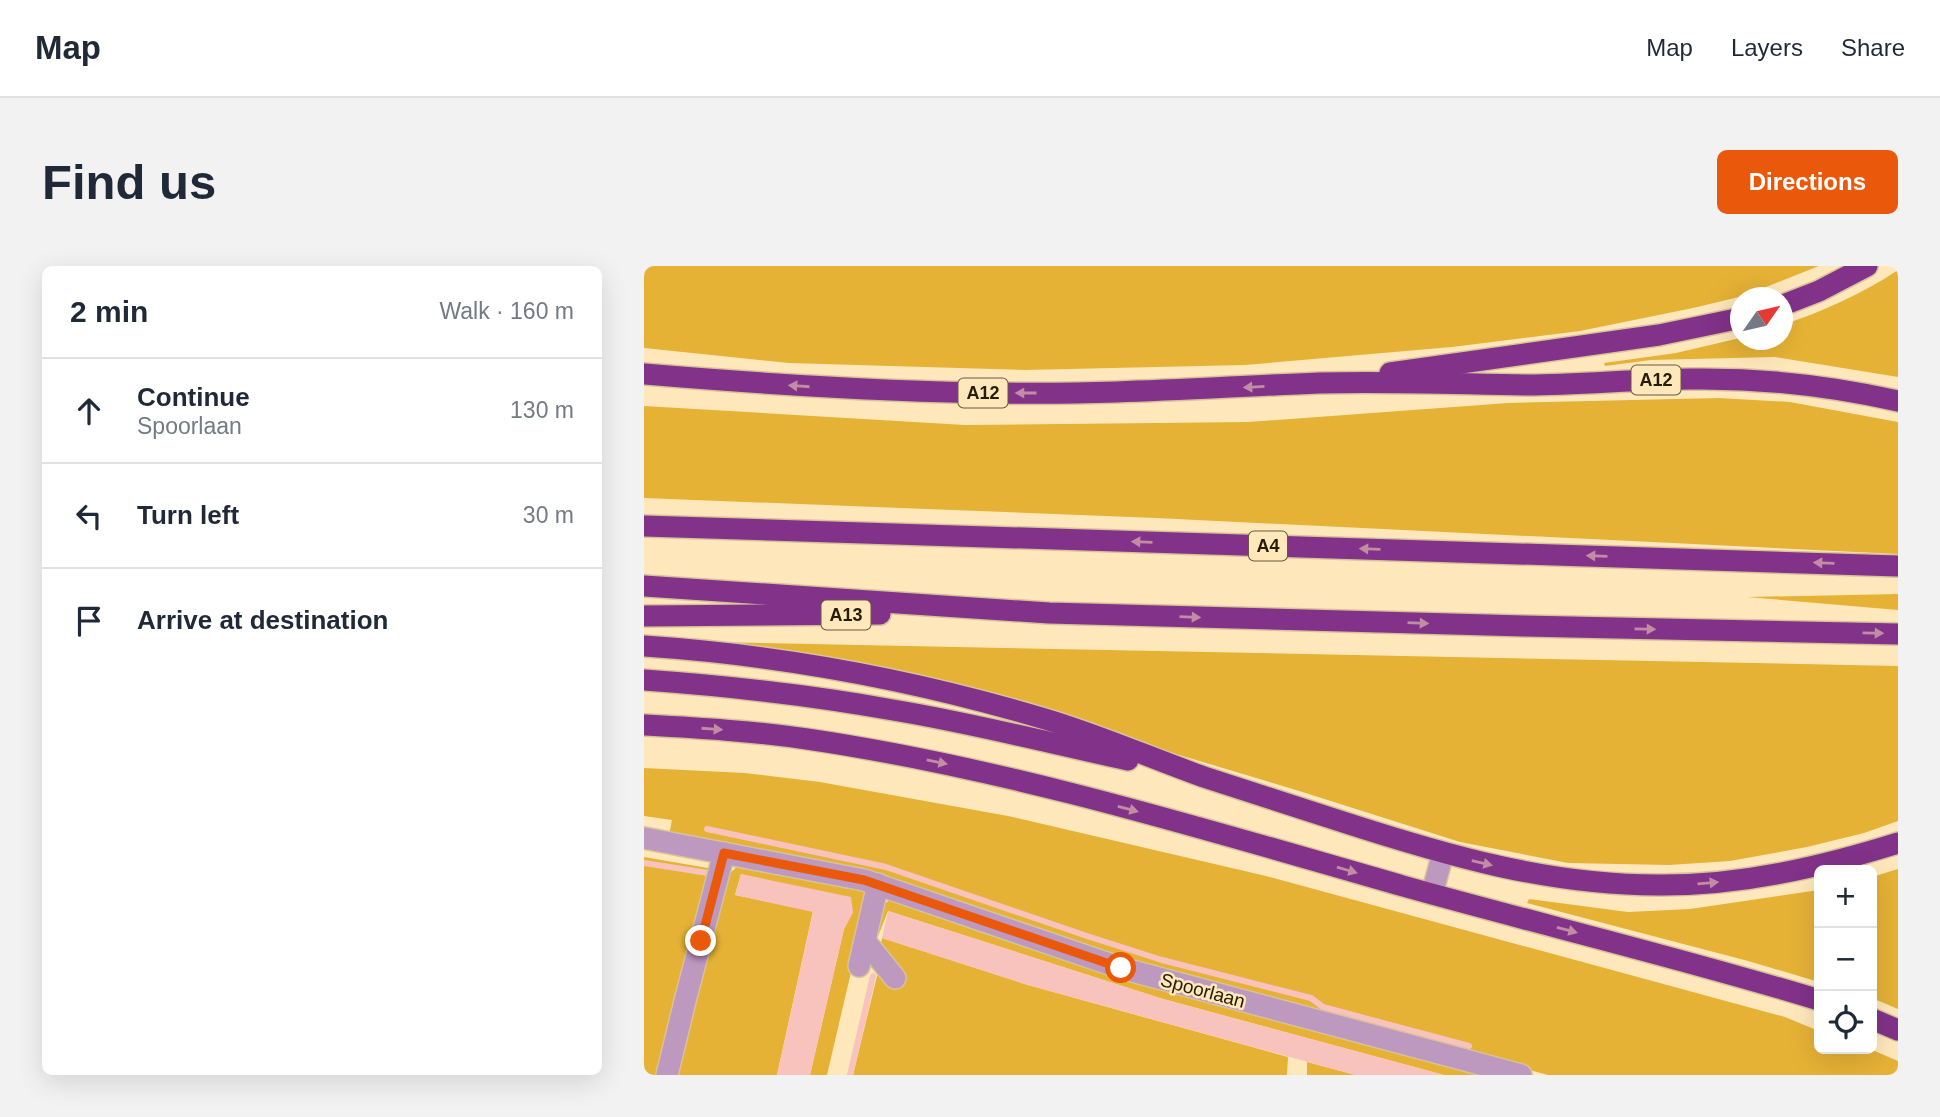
<!DOCTYPE html>
<html lang="en">
<head>
<meta charset="utf-8">
<style>
	:root { --surface:#fff; --page:#f2f2f3; --text:#1f2937; --muted:#747a83; --line:#e0e1e3; --accent:#ea580c }
	body { margin:0; font-family:Arial,sans-serif; background:var(--page); color:var(--text) }
	.controls { position:absolute; right:21px; bottom:21px; display:grid; overflow:hidden; border-radius:10px; box-shadow:0 7px 28px #0002 }
	.controls button { width:63px; height:63px; display:grid; place-items:center; padding:0; border:0; border-bottom:2px solid var(--line); background:var(--surface); color:var(--text); font:35px sans-serif }
	.compass { position:absolute; left:1086px; top:21px; width:63px; height:63px; border-radius:50%; background:var(--surface); box-shadow:0 7px 28px #0002; rotate:56deg }
	.stop { position:absolute; width:21px; height:21px; margin:-16px; border:5px solid #ea580c; border-radius:50%; background:#fff }
	.stop.end { background:#ea580c; border-color:#fff; box-shadow:0 2px 7px #0008 }
	.list { margin:0; padding:0; list-style:none }
	h2 { display:flex; justify-content:space-between; align-items:center; height:91px; margin:0; padding:0 28px; font-size:30px }
	h2 small { font-size:23px; font-weight:400; color:var(--muted) }
	.list li { display:grid; grid-template-columns:46px 1fr auto; gap:21px; align-items:center; box-sizing:border-box; height:105px; padding:0 28px; border-top:2px solid var(--line) }
	.list b { display:block; font-size:26px; white-space:nowrap }
	.list p { margin:0; font-size:23px; white-space:nowrap; color:var(--muted) }
	.list em { font-size:23px; font-style:normal; color:var(--muted) }
	.icon { flex:none; width:38px; height:38px; fill:none; stroke:currentColor; stroke-width:2; stroke-linecap:round; stroke-linejoin:round }
	.map { position:relative; flex:none; width:1254px; height:809px; overflow:hidden; border-radius:10px }
	header { display:flex; align-items:center; gap:42px; box-sizing:border-box; height:98px; padding:0 35px; background:var(--surface); border-bottom:2px solid var(--line) }
	header strong { font-size:33px }
	nav { display:flex; gap:38px; margin-inline-start:auto; font-size:24px }
	.intro { display:flex; align-items:center; justify-content:space-between; box-sizing:border-box; height:168px; padding:0 42px }
	h1 { margin:0; font-size:49px }
	.button { padding:18px 32px; border-radius:10px; background:var(--accent); color:#fff; font-size:24px; font-weight:700 }
	main { display:flex; gap:42px; padding:0 42px }
	aside { flex:1; background:var(--surface); border-radius:10px; box-shadow:0 7px 28px #0002 }
	.map>svg:first-child { display:block }
	.green { fill:#e6b236 }
	.water { fill:#f8c2bd }
	.lines { fill:none; stroke-linecap:round; stroke-linejoin:round }
	.stream { stroke:#f8c2bd; stroke-width:6 }
	.minor-casing { stroke:#d7c39a; stroke-width:24 }
	.highway-casing { stroke:#d7c39a; stroke-width:24 }
	.minor { stroke:#bd98bf; stroke-width:21 }
	.highway { stroke:#823289; stroke-width:21 }
	.oneway { fill:#c08da2 }
	.route { stroke:#ea580c; stroke-width:9 }
	.labels { text-anchor:middle; stroke-width:5; stroke-linejoin:round; paint-order:stroke }
	.shield { fill:#fee8bb; stroke:#68593c; stroke-width:2 }
	.shield-label { font-size:18px; font-weight:bold; fill:#271c06 }
	.street-label { font-size:19px; fill:#271c06; stroke:#fee8bb }
</style>
</head>
<body>
<header>
<strong>Map</strong>
<nav><a>Map</a><a>Layers</a><a>Share</a></nav>
</header>
<div class="intro"><h1>Find us</h1><a class="button">Directions</a></div>
<main>
<aside>
<h2>2 min<small>Walk · 160 m</small></h2>
<ul class="list">
<li><svg class="icon" aria-label="ahead" viewBox="0 0 24 24"><path d="M12 20V5M6 11l6-6 6 6"/></svg><div><b>Continue</b><p>Spoorlaan</p></div><em>130 m</em></li>
<li><svg class="icon" aria-label="left" viewBox="0 0 24 24"><path d="M17 20v-9H6M10 6l-5 5 5 5"/></svg><div><b>Turn left</b></div><em>30 m</em></li>
<li><svg class="icon" aria-label="arrive" viewBox="0 0 24 24"><path d="M6 21V4h12l-3 4 3 4H6"/></svg><div><b>Arrive at destination</b></div></li>
</ul>
</aside>
<div class="map">
<svg width="1254" height="809" viewBox="0 0 1254 809">
	<rect width="100%" height="100%" fill="#fee8bb"/>
	<g class="green">
		<polygon points="0,0 1175,0 1099,30 1049,42 936,65 808,81 601,99 381,104 145,97 0,82"/>
		<path d="M1254 4V111L1131 91 1007 94 961 100 960 97 1032 87 1096 72 1139 74V59C1179 45 1218 28 1254 4Z"/>
		<polygon points="1075,132 1146,136 1254,156 1254,288 512,252 0,232 0,140 321,159 604,156 864,137"/>
		<polygon points="1254,328 1254,344 1103,331"/>
		<polygon points="68,376 1254,400 1254,555 1220,567 1163,581 1086,595 1025,599 924,597 816,576 652,524 482,473"/>
		<polygon points="0,502 101,507 176,516 364,550 622,610 1141,751 1175,765 1175,783 1226,783 1254,795 1254,809 904,809 498,699 25,569 28,554 0,550"/>
		<polygon points="0,591 87,606 95,599 218,623 222,629 222,642 183,809 166,809 200,663 209,646 97,608 91,629 169,645 133,809 0,809"/>
		<polygon points="1254,603 1254,743 1228,732 1228,611"/>
		<polygon points="1175,624 1175,716 1104,695 883,637 885,633 984,646 1046,643"/>
		<polygon points="247,633 847,809 800,809 519,733 244,645 231,678 236,684 238,672 384,719 644,791 643,809 209,809 233,710 236,687 226,679 236,641"/>
		<polygon points="663,796 712,809 663,809"/>
	</g>
	<g class="water">
		<polygon points="97,608 207,631 209,646 200,663 166,809 133,809 169,646 91,629"/>
		<polygon points="244,645 519,733 800,809 711,809 384,719 238,672"/>
	</g>
	<g class="lines">
		<g class="stream">
			<polyline points="63,563 242,601 443,670 518,694 667,732 679,741 825,780"/>
			<polyline points="0,597 64,607"/>
			<polyline points="206,809 229,710"/>
		</g>
		<defs>
			<g id="minor">
				<polyline points="0,572 220,614 477,702 877,809"/>
				<polyline points="788,628 799,587"/>
				<polyline points="221,675 251,712"/>
				<polyline points="215,700 234,618"/>
				<polyline points="23,809 42,731 80,587"/>
			</g>
			<g id="highway">
				<polyline points="1139,39 1175,25 1223,0"/>
				<polyline points="746,107 1015,69 1097,52"/>
				<path d="M0 108C120 118 239 126 359 127 465 129 570 121 675 117 744 115 814 118 883 119 938 119 992 113 1047 113 1116 112 1187 120 1254 135"/>
				<polyline points="0,260 1254,300"/>
				<polyline points="0,320 405,347 880,360 1254,368"/>
				<polyline points="0,350 236,348"/>
				<path d="M0 380C136 389 271 414 401 453 455 469 507 492 560 511 605 526 651 540 696 555 801 589 906 620 1019 619 1099 619 1177 601 1254 577"/>
				<path d="M0 414C84 420 167 429 249 444 328 457 406 477 484 494"/>
				<path d="M0 459C54 462 109 465 163 473 366 503 563 564 759 620 898 659 1038 692 1175 734"/>
				<polyline points="1228,753 1254,764"/>
			</g>
		</defs>
		<use href="#minor" class="minor-casing"/>
		<use href="#highway" class="highway-casing"/>
		<use href="#minor" class="minor"/>
		<use href="#highway" class="highway"/>
	</g>
	<defs><path id="oneway-solid" d="M-6-.8H1V-3.2L6.5 0L1 3.2V.8H-6Z" transform="scale(1.75)"/></defs>
	<g class="oneway">
		<use href="#oneway-solid" transform="translate(155 120) rotate(-176)"/>
		<use href="#oneway-solid" transform="translate(610 121) rotate(177)"/>
		<use href="#oneway-solid" transform="translate(382 127) rotate(180)"/>
		<use href="#oneway-solid" transform="translate(498 276) rotate(-178)"/>
		<use href="#oneway-solid" transform="translate(726 283) rotate(-178)"/>
		<use href="#oneway-solid" transform="translate(953 290) rotate(-178)"/>
		<use href="#oneway-solid" transform="translate(1180 297) rotate(-178)"/>
		<use href="#oneway-solid" transform="translate(546 351) rotate(2)"/>
		<use href="#oneway-solid" transform="translate(774 357) rotate(2)"/>
		<use href="#oneway-solid" transform="translate(1001 363) rotate(1)"/>
		<use href="#oneway-solid" transform="translate(1229 367) rotate(1)"/>
		<use href="#oneway-solid" transform="translate(68 463) rotate(4)"/>
		<use href="#oneway-solid" transform="translate(293 496) rotate(12)"/>
		<use href="#oneway-solid" transform="translate(484 543) rotate(15)"/>
		<use href="#oneway-solid" transform="translate(838 597) rotate(13)"/>
		<use href="#oneway-solid" transform="translate(703 604) rotate(16)"/>
		<use href="#oneway-solid" transform="translate(1064 617) rotate(-5)"/>
		<use href="#oneway-solid" transform="translate(923 664) rotate(15)"/>
	</g>
	<g class="lines">
		<polyline class="route" points="57,675 80,587 220,614 477,702"/>
	</g>
	<g class="labels">
		<g class="shield">
			<rect x="987.5" y="99.5" width="49" height="29" rx="5"/>
			<rect x="314.5" y="112.5" width="49" height="29" rx="5"/>
			<rect x="605" y="265.5" width="38" height="29" rx="5"/>
			<rect x="177.5" y="334.5" width="49" height="29" rx="5"/>
		</g>
		<g class="shield-label">
			<text x="1012" y="120">A12</text>
			<text x="339" y="133">A12</text>
			<text x="624" y="286">A4</text>
			<text x="202" y="355">A13</text>
		</g>
		<g class="street-label">
			<text transform="translate(559 724) rotate(15)" y="7">Spoorlaan</text>
		</g>
	</g>
</svg>
<div class="controls">
<button>+</button>
<button>−</button>
<button><svg class="icon" aria-label="locate" viewBox="0 0 24 24"><circle cx="12" cy="12" r="6"/><path d="M12 2v4M12 18v4M2 12h4M18 12h4"/></svg></button>
</div>
<svg class="compass" viewBox="-18 -18 36 36"><path d="M0-13l5 13h-10z" fill="#e53935"/><path d="M0 13l5-13h-10z" fill="#747a83"/></svg>
<div class="stop" style="left:477px;top:702px"></div>
<div class="stop end" style="left:57px;top:675px"></div>
</div>
</main>
</body>
</html>
